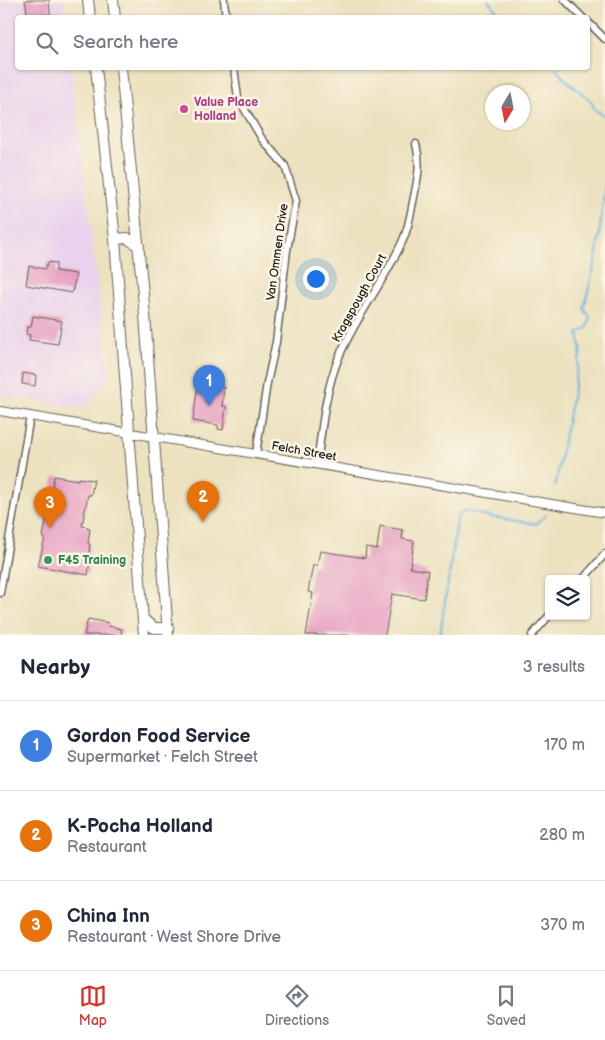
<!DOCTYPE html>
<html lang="en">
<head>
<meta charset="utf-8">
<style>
	:root { --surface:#fff; --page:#f6f6f7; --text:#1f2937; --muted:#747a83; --line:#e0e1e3; --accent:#d93025 }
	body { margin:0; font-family:"Balsamiq Sans",sans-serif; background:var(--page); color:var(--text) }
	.controls { position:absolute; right:15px; bottom:15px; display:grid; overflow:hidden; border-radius:5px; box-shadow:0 1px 4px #0004 }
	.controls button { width:45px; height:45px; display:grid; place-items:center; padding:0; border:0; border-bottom:1px solid var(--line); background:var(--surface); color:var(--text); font:25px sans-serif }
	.compass { position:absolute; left:485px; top:85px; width:45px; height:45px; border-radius:50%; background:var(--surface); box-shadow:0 1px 4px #0004; rotate:190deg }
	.you { position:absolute; left:315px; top:278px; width:18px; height:18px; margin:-12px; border:4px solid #fff; border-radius:50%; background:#1a73e8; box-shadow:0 0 0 8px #1a73e833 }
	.badge { display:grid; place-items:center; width:32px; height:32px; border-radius:50%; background:var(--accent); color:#fff; font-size:16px; font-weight:700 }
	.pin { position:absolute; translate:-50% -41px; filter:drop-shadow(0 1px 2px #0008) }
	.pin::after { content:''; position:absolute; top:26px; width:18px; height:15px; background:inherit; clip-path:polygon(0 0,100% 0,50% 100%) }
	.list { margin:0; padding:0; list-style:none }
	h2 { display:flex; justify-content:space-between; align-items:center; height:65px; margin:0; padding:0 20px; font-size:21px }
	h2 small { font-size:16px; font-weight:400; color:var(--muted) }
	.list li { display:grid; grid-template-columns:32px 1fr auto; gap:15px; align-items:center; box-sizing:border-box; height:90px; padding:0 20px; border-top:1px solid var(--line) }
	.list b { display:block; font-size:19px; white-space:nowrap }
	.list p { margin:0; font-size:16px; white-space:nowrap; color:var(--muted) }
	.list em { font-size:16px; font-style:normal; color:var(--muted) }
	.icon { flex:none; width:28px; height:28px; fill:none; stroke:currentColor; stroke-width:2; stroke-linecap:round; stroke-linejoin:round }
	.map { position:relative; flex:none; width:605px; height:635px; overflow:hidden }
	.search { position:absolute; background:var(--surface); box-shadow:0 1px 4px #0004; left:15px; right:15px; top:15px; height:55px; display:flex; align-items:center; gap:12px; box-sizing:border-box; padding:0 18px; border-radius:5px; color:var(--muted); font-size:19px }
	.sheet { height:335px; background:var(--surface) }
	nav { display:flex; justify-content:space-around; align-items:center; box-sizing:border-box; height:70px; border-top:1px solid var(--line); background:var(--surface); font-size:14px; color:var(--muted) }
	nav a { display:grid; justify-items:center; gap:2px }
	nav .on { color:var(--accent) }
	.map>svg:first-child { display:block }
	.built { fill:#e9d2ed }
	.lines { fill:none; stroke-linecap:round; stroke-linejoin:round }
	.stream { stroke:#63b2dd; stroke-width:2 }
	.building { fill:#e69ec2 }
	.minor-casing { stroke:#656155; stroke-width:9 }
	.tertiary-casing { stroke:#656155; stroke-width:10 }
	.trunk-casing { stroke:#656155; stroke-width:12 }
	.minor { stroke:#fff; stroke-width:6 }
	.tertiary { stroke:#fff; stroke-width:8 }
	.trunk { stroke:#fff; stroke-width:10 }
	.hotel-dot { fill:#d1479c; stroke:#fcf5e5; stroke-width:2 }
	.leisure-dot { fill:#2e9e5b; stroke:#fcf5e5; stroke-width:2 }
	.labels { text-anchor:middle; stroke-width:5; stroke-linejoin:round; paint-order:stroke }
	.hotel-label { font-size:12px; font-weight:bold; fill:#b23c85; stroke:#fcf5e5; text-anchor:start }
	.street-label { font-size:12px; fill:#1c1c1c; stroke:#fcf5e5 }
	.leisure-label { font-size:12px; font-weight:bold; fill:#27864d; stroke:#fcf5e5; text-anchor:start }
</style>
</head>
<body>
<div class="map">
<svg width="605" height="635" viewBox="0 0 605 635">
	<rect width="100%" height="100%" fill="#fcf5e5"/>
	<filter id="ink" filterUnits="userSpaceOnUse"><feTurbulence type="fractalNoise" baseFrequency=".02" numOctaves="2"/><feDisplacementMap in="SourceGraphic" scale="10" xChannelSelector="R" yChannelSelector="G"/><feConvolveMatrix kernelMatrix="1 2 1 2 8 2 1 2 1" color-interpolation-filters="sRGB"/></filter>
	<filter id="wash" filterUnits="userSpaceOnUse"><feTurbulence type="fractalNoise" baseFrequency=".0096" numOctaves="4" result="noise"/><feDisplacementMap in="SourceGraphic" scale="20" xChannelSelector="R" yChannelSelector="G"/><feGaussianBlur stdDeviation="1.12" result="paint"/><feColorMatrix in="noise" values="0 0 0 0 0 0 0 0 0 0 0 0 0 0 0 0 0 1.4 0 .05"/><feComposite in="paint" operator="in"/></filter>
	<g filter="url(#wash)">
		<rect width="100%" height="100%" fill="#ece2c0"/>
		<polygon class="built" points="0,0 63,0 65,17 18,18 18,68 71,68 109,377 85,409 0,395"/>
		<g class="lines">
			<g class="stream">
				<polyline points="488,0 495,9 506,18"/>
				<polyline points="555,68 566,80 592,102 594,109 605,116"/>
				<polyline points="555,487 581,350 578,333 587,328 590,318 584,308 597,254 605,184"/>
				<polyline points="440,635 458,515 468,511 486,516 536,524 546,515"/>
			</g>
		</g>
		<g id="blocks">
			<g class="building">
				<polygon points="25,0 49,0 50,14 28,17"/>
				<polygon points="48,262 56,263 56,271 76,274 72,293 26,285 29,266 45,269"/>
				<polygon points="33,316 62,321 58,344 29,340 30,335 26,334 27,327 31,327"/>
				<polygon points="23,373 36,375 35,386 22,384"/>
				<polygon points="198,383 224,387 222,406 226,406 223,430 218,429 218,425 193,421"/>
				<polygon points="54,476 78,480 78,478 94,480 91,495 88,495 82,526 88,527 87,529 90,529 88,544 90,544 88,559 90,559 88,575 38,566 45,538 43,537 47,515 42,515 43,507 49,508"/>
				<polygon points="380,526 403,530 402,539 414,541 410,568 428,571 424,599 392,594 385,635 306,635 313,593 308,592 313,565 317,566 320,551 365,558 366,547 377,549"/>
				<polygon points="88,619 109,623 108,626 122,629 121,635 84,635"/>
			</g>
		</g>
	</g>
	<g filter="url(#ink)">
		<use href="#blocks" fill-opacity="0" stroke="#656155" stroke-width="1"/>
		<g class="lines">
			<defs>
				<g id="minor">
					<polyline points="224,0 226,18"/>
					<polyline points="565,0 583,18"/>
					<polyline points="588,22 605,39"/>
					<polyline points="234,68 238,98 262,139 285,166 296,201 287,250 276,342 267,383 256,454"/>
					<path d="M317 464C322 428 325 391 339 357 356 316 385 281 403 240 409 227 411 211 414 197 418 178 421 163 416 144"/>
					<polyline points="583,579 605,554"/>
					<polyline points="0,593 30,416"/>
					<polyline points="532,635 549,616"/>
				</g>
				<polyline id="tertiary" points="0,411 605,513"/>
				<g id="trunk">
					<polyline points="88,0 90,18"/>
					<polyline points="113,0 115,18"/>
					<polyline points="96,68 115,239 144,635"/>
					<polyline points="121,68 145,315 168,635"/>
					<polyline points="115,239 127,238 139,246"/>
					<polyline points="143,619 154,628 168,628"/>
				</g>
			</defs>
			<use href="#minor" class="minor-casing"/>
			<use href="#tertiary" class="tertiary-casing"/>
			<use href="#trunk" class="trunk-casing"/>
			<use href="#minor" class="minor"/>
			<use href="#tertiary" class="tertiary"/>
			<use href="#trunk" class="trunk"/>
		</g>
	</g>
	<circle class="hotel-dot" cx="184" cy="109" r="5"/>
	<circle class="leisure-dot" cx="48" cy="560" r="5"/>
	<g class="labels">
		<g class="hotel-label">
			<text x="194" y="106">Value Place<tspan x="194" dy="14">Holland</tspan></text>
		</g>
		<g class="street-label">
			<text transform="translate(277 252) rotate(-82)" y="4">Van Ommen Drive</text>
			<text transform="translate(359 298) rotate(-61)" y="4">Kragspough Court</text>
			<text transform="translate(304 451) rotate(10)" y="4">Felch Street</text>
		</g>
		<g class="leisure-label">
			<text x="58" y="564">F45 Training</text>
		</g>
	</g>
</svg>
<div class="controls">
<button><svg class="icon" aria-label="layers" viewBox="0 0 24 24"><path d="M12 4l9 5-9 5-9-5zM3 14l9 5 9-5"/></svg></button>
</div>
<svg class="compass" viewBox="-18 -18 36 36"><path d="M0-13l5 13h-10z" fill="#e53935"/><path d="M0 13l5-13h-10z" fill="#747a83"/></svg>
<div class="you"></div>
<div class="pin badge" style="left:209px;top:406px;background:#3f7fe0">1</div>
<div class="pin badge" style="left:203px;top:522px;background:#e8710a">2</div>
<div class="pin badge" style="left:50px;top:528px;background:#e8710a">3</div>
<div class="search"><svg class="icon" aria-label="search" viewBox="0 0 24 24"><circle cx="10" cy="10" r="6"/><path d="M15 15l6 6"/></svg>Search here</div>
</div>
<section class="sheet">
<h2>Nearby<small>3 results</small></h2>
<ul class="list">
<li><span class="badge" style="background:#3f7fe0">1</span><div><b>Gordon Food Service</b><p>Supermarket · Felch Street</p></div><em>170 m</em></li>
<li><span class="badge" style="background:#e8710a">2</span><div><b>K-Pocha Holland</b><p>Restaurant</p></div><em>280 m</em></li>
<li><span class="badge" style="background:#e8710a">3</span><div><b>China Inn</b><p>Restaurant · West Shore Drive</p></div><em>370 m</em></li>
</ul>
</section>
<nav>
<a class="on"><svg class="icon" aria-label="map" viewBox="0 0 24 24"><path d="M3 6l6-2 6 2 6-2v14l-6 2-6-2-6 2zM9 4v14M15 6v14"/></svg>Map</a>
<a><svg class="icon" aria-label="directions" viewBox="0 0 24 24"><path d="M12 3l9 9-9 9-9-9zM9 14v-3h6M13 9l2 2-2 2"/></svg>Directions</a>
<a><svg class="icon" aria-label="saved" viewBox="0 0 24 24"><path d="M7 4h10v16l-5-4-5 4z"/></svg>Saved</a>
</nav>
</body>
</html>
